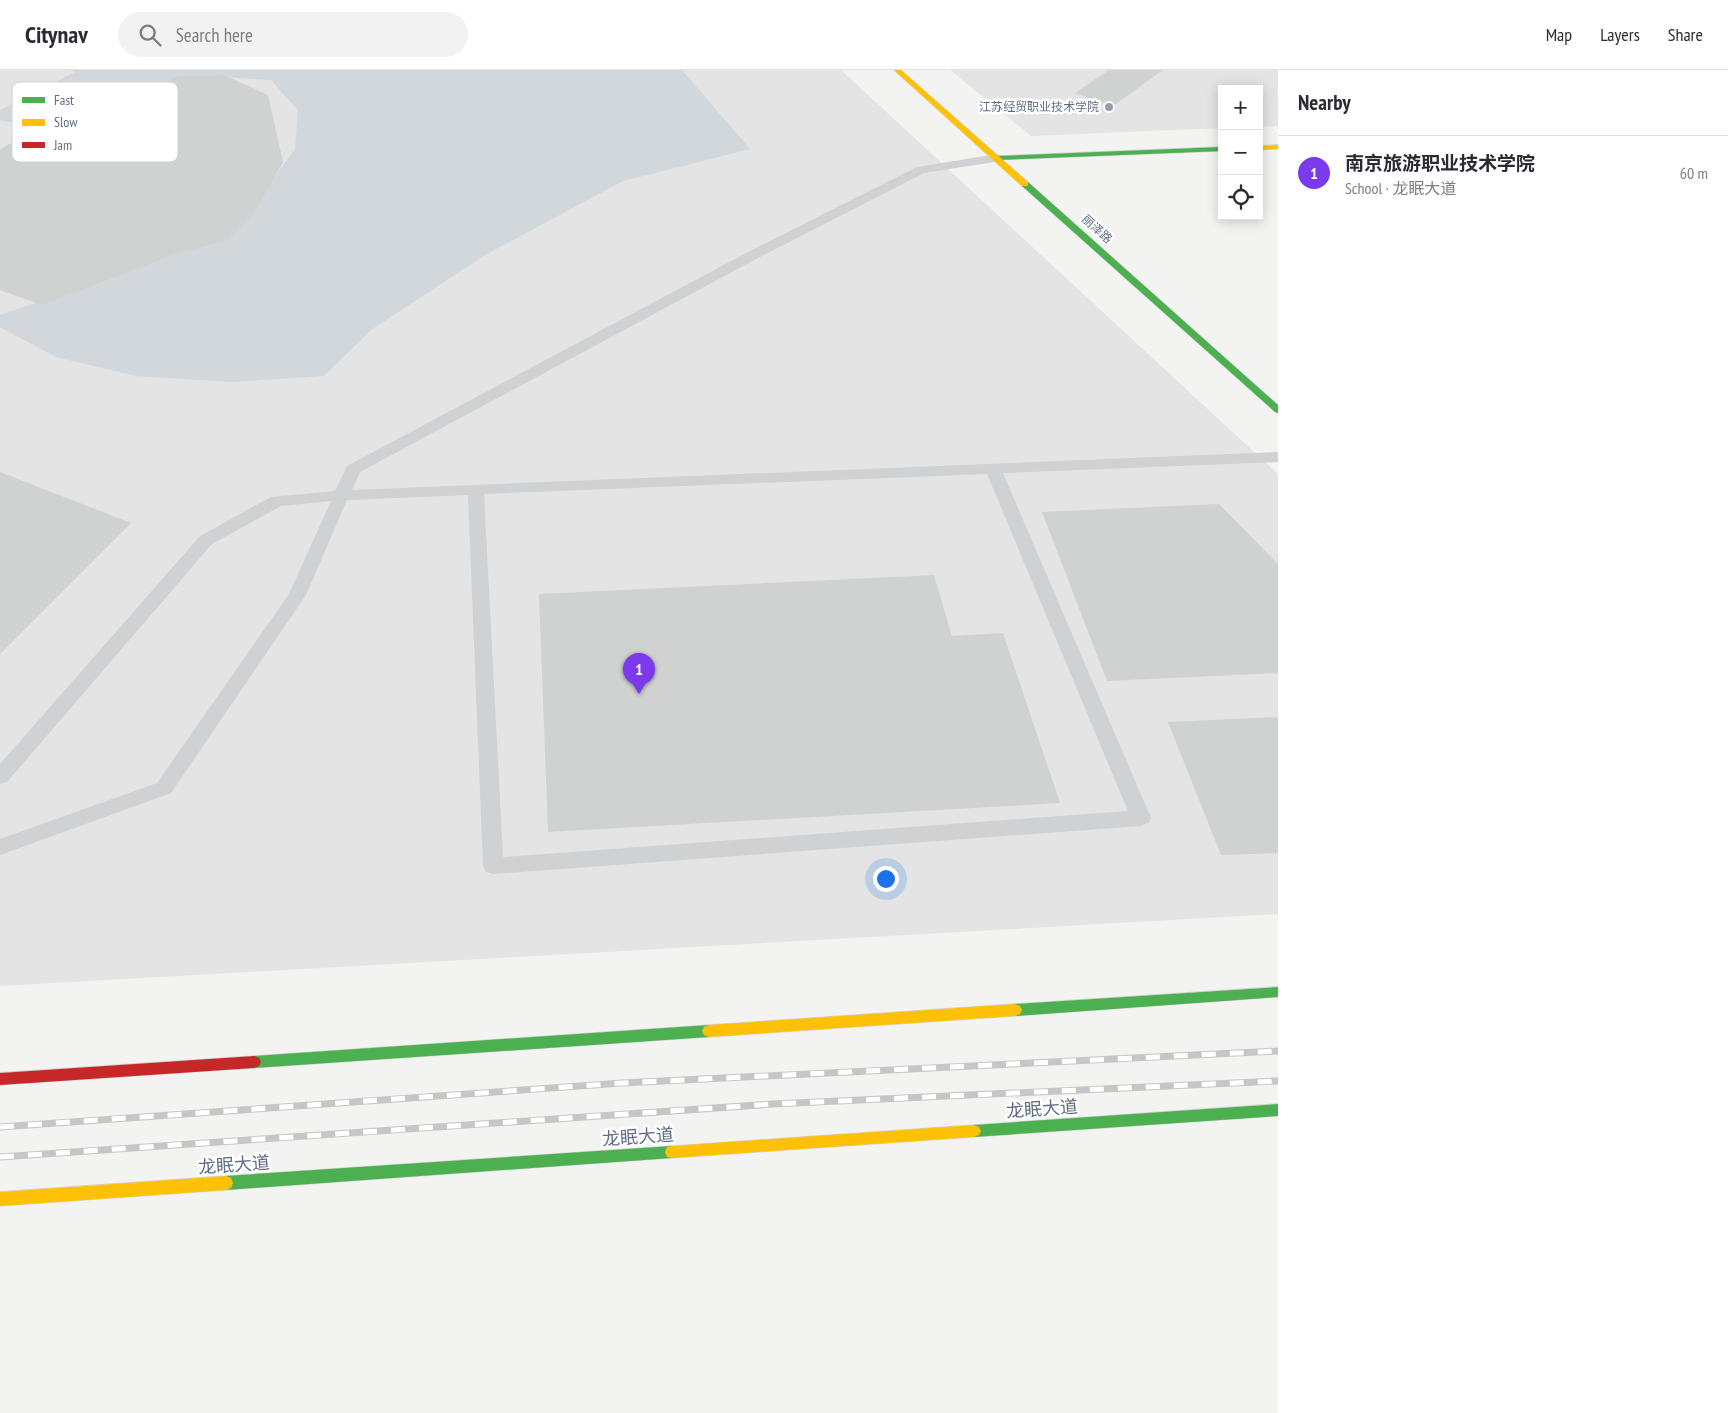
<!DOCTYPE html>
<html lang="en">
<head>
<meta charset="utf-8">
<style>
	:root { --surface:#fff; --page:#f2f2f3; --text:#2b2b33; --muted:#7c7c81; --line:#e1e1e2; --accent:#7c3aed }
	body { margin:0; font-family:"PT Sans Narrow","Noto Sans SC",sans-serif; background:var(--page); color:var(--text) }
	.controls { position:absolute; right:15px; top:15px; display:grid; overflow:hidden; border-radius:0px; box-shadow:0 2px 12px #0003 }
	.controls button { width:45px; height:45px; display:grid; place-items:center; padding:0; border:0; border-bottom:1px solid var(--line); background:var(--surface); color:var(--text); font:25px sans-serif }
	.you { position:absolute; left:885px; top:808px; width:18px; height:18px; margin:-12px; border:4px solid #fff; border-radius:50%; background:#1a73e8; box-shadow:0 0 0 8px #1a73e833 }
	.badge { display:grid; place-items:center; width:32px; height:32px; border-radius:50%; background:var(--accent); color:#fff; font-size:16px; font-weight:700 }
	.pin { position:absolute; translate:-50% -41px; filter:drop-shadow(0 1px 2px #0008) }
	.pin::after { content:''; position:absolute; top:26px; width:18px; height:15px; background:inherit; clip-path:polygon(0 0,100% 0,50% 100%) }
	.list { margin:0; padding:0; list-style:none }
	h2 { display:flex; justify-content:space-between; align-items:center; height:65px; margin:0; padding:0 20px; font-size:21px }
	h2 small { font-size:16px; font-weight:400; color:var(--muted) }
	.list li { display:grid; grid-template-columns:32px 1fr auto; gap:15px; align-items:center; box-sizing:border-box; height:75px; padding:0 20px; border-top:1px solid var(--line) }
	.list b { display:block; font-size:19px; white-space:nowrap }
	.list p { margin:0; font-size:16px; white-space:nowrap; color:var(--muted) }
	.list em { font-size:16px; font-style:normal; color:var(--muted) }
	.icon { flex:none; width:28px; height:28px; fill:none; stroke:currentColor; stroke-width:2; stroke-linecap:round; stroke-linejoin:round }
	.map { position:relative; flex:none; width:1278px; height:1343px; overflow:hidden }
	header { display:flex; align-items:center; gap:30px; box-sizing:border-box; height:70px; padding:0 25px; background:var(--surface); border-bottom:1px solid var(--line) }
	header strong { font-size:24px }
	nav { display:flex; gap:28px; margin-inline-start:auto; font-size:18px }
	.search { width:350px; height:45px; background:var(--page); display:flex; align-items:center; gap:12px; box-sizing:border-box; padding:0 18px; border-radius:28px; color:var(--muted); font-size:19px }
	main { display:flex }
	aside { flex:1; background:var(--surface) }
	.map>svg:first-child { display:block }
	.built { fill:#e3e4e3 }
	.water { fill:#d1d7db }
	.building { fill:#d0d2d2 }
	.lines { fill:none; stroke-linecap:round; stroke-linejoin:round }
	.fast-casing { stroke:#cfd1d1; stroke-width:1 }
	.slow-casing { stroke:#cfd1d1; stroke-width:1 }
	.jam-casing { stroke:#cfd1d1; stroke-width:1 }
	.lane { fill:#d0d1d2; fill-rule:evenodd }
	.fast { fill:#4caf50; fill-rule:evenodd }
	.slow { fill:#ffc107; fill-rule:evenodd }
	.jam { fill:#c62828; fill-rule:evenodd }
	.rail-casing { stroke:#c5c6c6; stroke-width:7 }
	.rail { stroke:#fff; stroke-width:5; stroke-dasharray:14; stroke-linecap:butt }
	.poi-dot { fill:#949caa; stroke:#fff; stroke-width:2 }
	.labels { text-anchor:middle; stroke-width:5; stroke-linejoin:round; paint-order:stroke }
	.far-poi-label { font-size:12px; fill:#616d83; stroke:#fff; text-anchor:end }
	.far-street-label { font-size:12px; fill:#616d83; stroke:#fff }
	.near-street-label { font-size:18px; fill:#616d83; stroke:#fff }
	.key { fill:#fff; stroke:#d0d3da; stroke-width:1 }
	.key-label { font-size:14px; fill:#616d83 }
</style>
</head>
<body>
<header>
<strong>Citynav</strong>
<div class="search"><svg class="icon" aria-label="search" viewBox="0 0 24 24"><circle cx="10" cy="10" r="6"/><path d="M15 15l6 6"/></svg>Search here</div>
<nav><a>Map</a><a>Layers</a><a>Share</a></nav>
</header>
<main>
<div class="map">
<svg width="1278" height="1343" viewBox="0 0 1278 1343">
	<rect width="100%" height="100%" fill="#f3f4f1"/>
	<g class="built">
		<polygon points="0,0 841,0 1278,404 1278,844 0,916"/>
		<polygon points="950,0 1278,0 1278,56 1259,57 1259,19 1222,19 1222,58 1031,66"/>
	</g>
	<polygon class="water" points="71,0 682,0 750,79 623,111 485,185 371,260 324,306 231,312 136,306 56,287 0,257 0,245 97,212 259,128 295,79 298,40 271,10 207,6 155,18 118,45 43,59 0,50 0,40 75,2"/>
	<g class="building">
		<polygon points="1109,0 1163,0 1113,36 1075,23"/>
		<polygon points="224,5 268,25 283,92 254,143 226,171 178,183 42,235 0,220 0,80 32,60 76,46 112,44 178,6"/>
		<polygon points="0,402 131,453 0,584"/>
		<polygon points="1219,434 1278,494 1278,603 1107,611 1042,442"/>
		<polygon points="934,505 952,566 1003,563 1060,733 548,762 539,524"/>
		<polygon points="1278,647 1278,783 1221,785 1168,652"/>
	</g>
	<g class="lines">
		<defs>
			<g id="fast">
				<polygon points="1222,77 1222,81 997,90 993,88 997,86"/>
				<polygon points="1022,112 1028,112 1278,335 1278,343 1275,342 1022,116"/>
				<polygon points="1278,917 1278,927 1015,946 1010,944 1008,940 1010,936 1015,934"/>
				<polygon points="709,955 714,957 716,961 714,965 709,967 254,998 249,996 247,992 249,988 254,986"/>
				<polygon points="1278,1034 1278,1046 974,1067 969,1065 967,1061 969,1057 974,1055"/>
				<polygon points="672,1076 677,1077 679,1082 677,1087 672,1088 226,1120 221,1118 219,1113 221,1108 226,1106"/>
			</g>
			<g id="slow">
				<polygon points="894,0 901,0 1028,112 1028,116 1022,116"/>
				<polygon points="1278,75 1278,79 1259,80 1259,76"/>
				<polygon points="1015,934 1020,936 1022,940 1020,944 1015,946 709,967 704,965 702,961 704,957 709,955"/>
				<polygon points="974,1055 979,1057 981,1061 979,1065 974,1067 672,1088 667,1087 665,1082 667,1077 672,1076"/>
				<polygon points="226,1106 231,1108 233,1113 231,1118 226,1120 0,1136 0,1122"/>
			</g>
			<polygon id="jam" points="254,986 259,988 261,992 259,996 254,998 0,1015 0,1003"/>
		</defs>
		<use href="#fast" class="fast-casing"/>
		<use href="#slow" class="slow-casing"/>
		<use href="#jam" class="jam-casing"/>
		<path class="lane" d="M997 84 1001 85 1003 88 1001 91 924 103 758 188 360 402 352 420 1278 382V392L1003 403 1151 748 1148 753 1141 756 493 804 486 802 483 796 468 425 347 430 306 525 171 723 0 785V769L157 713 289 524 331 431 281 436 212 474 7 712 0 714V694L200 466 271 427 335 421 347 396 748 182 917 97ZM987 404 1128 741 503 787 484 424Z"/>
		<use href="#fast" class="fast"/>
		<use href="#slow" class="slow"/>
		<use href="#jam" class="jam"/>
		<defs>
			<g id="rail">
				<polyline points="0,1057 622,1013 1278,981"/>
				<polyline points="0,1087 773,1034 1278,1011"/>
			</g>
		</defs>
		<use href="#rail" class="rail-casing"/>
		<use href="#rail" class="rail"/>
	</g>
	<circle class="poi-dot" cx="1109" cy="37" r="5"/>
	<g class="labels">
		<g class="far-poi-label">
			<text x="1099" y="41">江苏经贸职业技术学院</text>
		</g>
		<g class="far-street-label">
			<text transform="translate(1097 159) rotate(42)" y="4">丽泽路</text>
		</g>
		<g class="near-street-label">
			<text transform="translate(1042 1039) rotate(-4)" y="6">龙眠大道</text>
			<text transform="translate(638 1067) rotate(-4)" y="6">龙眠大道</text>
			<text transform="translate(234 1095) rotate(-4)" y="6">龙眠大道</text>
		</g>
	</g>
	<rect x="12" y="12" width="166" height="80" rx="8" class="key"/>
	<rect x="22" y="27" width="23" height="6" fill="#4caf50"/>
	<rect x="22" y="49" width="23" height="7" fill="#ffc107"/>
	<rect x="22" y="72" width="23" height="6" fill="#c62828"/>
	<g class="key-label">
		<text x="54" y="35">Fast</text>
		<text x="54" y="57">Slow</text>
		<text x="54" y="80">Jam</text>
	</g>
</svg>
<div class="controls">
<button>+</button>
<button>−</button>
<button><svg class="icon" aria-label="locate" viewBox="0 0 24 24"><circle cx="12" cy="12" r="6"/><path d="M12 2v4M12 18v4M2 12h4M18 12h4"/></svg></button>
</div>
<div class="you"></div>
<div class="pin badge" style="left:639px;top:624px">1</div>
</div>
<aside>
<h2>Nearby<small></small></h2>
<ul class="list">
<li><span class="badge">1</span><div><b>南京旅游职业技术学院</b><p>School · 龙眠大道</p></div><em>60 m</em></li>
</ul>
</aside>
</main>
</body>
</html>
